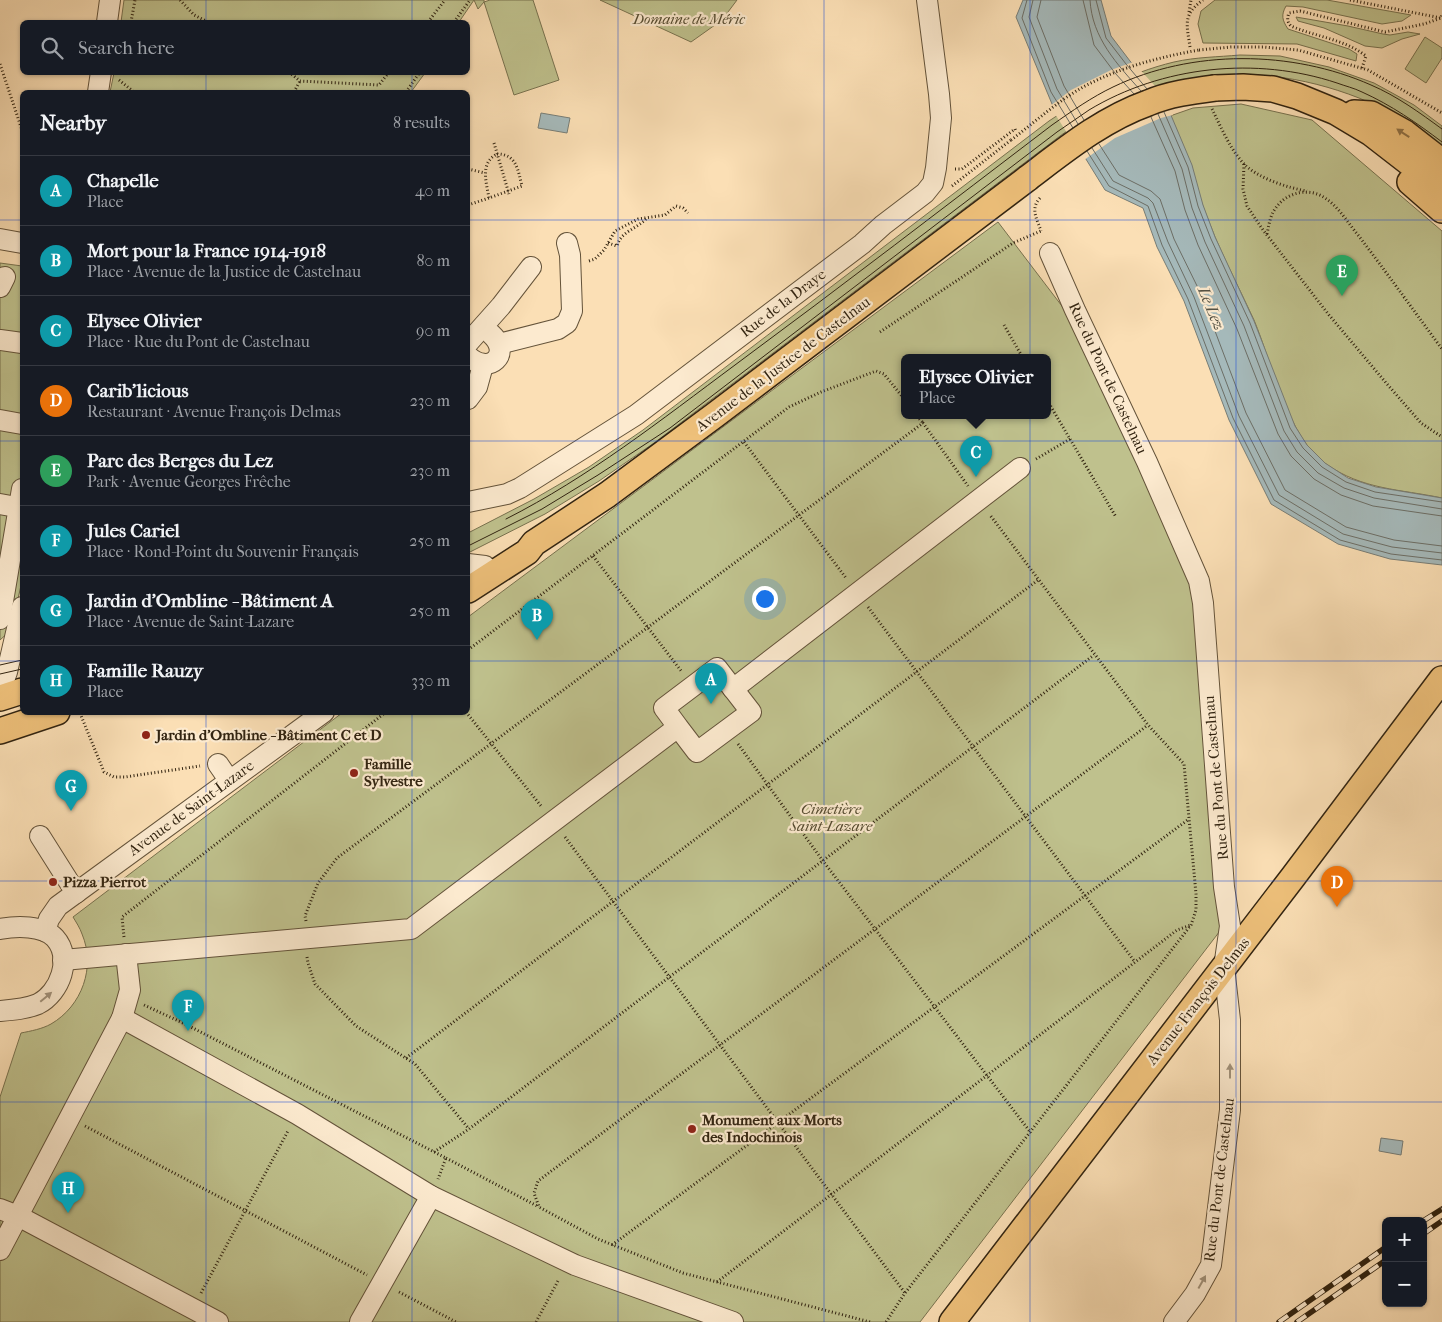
<!DOCTYPE html>
<html lang="en">
<head>
<meta charset="utf-8">
<style>
	:root { --surface:#171b24; --page:#242831; --text:#f1f3f6; --muted:#9ea1a6; --line:#363941; --accent:#d93025 }
	body { margin:0; font-family:"IM FELL French Canon",serif; background:var(--page); color:var(--text) }
	.controls { position:absolute; right:15px; bottom:15px; display:grid; overflow:hidden; border-radius:8px; box-shadow:0 1px 4px #0004 }
	.controls button { width:45px; height:45px; display:grid; place-items:center; padding:0; border:0; border-bottom:1px solid var(--line); background:var(--surface); color:var(--text); font:25px sans-serif }
	.you { position:absolute; left:764px; top:598px; width:18px; height:18px; margin:-12px; border:4px solid #fff; border-radius:50%; background:#1a73e8; box-shadow:0 0 0 8px #1a73e833 }
	.badge { display:grid; place-items:center; width:32px; height:32px; border-radius:50%; background:var(--accent); color:#fff; font-size:16px; font-weight:700 }
	.pin { position:absolute; translate:-50% -41px; filter:drop-shadow(0 1px 2px #0008) }
	.pin::after { content:''; position:absolute; top:26px; width:18px; height:15px; background:inherit; clip-path:polygon(0 0,100% 0,50% 100%) }
	.popup { position:absolute; left:901px; top:354px; width:150px; height:65px; box-sizing:border-box; display:grid; place-content:center; border-radius:8px; background:var(--surface); filter:drop-shadow(0 1px 4px #0005); font-size:16px; white-space:nowrap; color:var(--muted) }
	.popup b { font-size:19px; color:var(--text) }
	.popup::after { content:''; position:absolute; left:50%; top:100%; margin-left:-10px; border:10px solid transparent; border-top-color:var(--surface) }
	.list { margin:0; padding:0; list-style:none }
	h2 { display:flex; justify-content:space-between; align-items:center; height:65px; margin:0; padding:0 20px; font-size:21px }
	h2 small { font-size:16px; font-weight:400; color:var(--muted) }
	.list li { display:grid; grid-template-columns:32px 1fr auto; gap:15px; align-items:center; box-sizing:border-box; height:70px; padding:0 20px; border-top:1px solid var(--line) }
	.list b { display:block; font-size:19px; white-space:nowrap }
	.list p { margin:0; font-size:16px; white-space:nowrap; color:var(--muted) }
	.list em { font-size:16px; font-style:normal; color:var(--muted) }
	.icon { flex:none; width:28px; height:28px; fill:none; stroke:currentColor; stroke-width:2; stroke-linecap:round; stroke-linejoin:round }
	.map { position:relative; flex:none; width:1442px; height:1322px; overflow:hidden }
	.search { position:absolute; background:var(--surface); box-shadow:0 1px 4px #0004; left:20px; top:20px; width:450px; height:55px; display:flex; align-items:center; gap:12px; box-sizing:border-box; padding:0 18px; border-radius:8px; color:var(--muted); font-size:19px }
	.panel { position:absolute; background:var(--surface); box-shadow:0 1px 4px #0004; left:20px; top:90px; width:450px; height:625px; border-radius:8px }
	.map>svg:first-child { display:block }
	.green { fill:#bfc18d; stroke:#78724f; fill-rule:evenodd }
	.water { fill:#a5b9ba; stroke:#777d76 }
	.pier { fill:#fbdfb5 }
	.lines { fill:none; stroke-linecap:round; stroke-linejoin:round }
	.shore { stroke:#6c6e66; stroke-width:1 }
	.minor-casing { stroke:#64533a; stroke-width:22 }
	.major-casing { stroke:#322411; stroke-width:28 }
	.path { stroke:#322411; stroke-width:3; stroke-dasharray:1 2.5; stroke-linecap:butt }
	.minor { stroke:#fceacf; stroke-width:20 }
	.major { stroke:#eec07a; stroke-width:25 }
	.tram { stroke:#322411; stroke-width:1 }
	.rail-casing { stroke:#322411; stroke-width:5.5 }
	.rail { stroke:#fceacf; stroke-width:4; stroke-dasharray:11; stroke-linecap:butt }
	.major-bridge-casing { stroke:#322411; stroke-width:28; stroke-linecap:butt }
	.path-bridge { stroke:#322411; stroke-width:3; stroke-dasharray:1 2.5; stroke-linecap:butt }
	.major-bridge { stroke:#eec07a; stroke-width:25 }
	.oneway { fill:#907246 }
	.oneway2 { fill:#a1917a }
	.grid { fill:none; stroke:#1d4ed8; stroke-width:1; stroke-opacity:0.55 }
	.poi-dot { fill:#8f2418; stroke:#fceacf; stroke-width:2 }
	.labels { text-anchor:middle; stroke-width:4.5; stroke-linejoin:round; paint-order:stroke }
	.park-label { font-size:15px; font-style:italic; fill:#554b30; stroke:#fceacf }
	.street-label { font-size:15px; fill:#322411; stroke:#fceacf }
	.poi-label { font-size:15px; font-weight:bold; fill:#322411; stroke:#fceacf; text-anchor:start }
	.water-label { font-size:16px; font-style:italic; fill:#545144; stroke:#fceacf }
</style>
</head>
<body>
<div class="map">
<svg width="1442" height="1322" viewBox="0 0 1442 1322">
	<rect width="100%" height="100%" fill="#fbdfb5"/>
	<filter id="stains"><feTurbulence type="fractalNoise" baseFrequency=".004" numOctaves="4"/><feColorMatrix values="0 0 0 0 .2 0 0 0 0 .09 0 0 0 0 .02 0 0 0 .5 -.17"/></filter>
	<radialGradient id="worn" r=".72"><stop offset=".6" stop-color="#630" stop-opacity="0"/><stop offset="1" stop-color="#630" stop-opacity=".3"/></radialGradient>
	<g class="green">
		<polygon points="124,0 484,0 484,2 490,0 533,0 559,80 514,95 484,2 478,9 474,0 459,22 121,22"/>
		<polygon points="600,0 737,0 722,20 691,42"/>
		<path d="M1215 0H1327L1411 15 1402 21 1382 24 1303 7 1286 6C1281 15 1282 20 1288 29L1349 49 1357 54 1356 61 1297 44 1203 43 1198 24 1201 11Z"/>
		<polygon points="1296,17 1348,26 1383,34 1390,35 1408,32 1420,34 1402,39 1382,48 1365,46 1324,28 1298,21"/>
		<polygon points="1425,37 1442,48 1442,58 1426,83 1405,69"/>
		<path d="M1240 55 1280 56 1329 67 1374 83 1414 105 1442 126V151C1416 132 1389 110 1359 98 1303 76 1242 68 1183 80 1162 84 1142 93 1123 102 1112 106 1101 110 1091 115 1080 121 1070 129 1060 136L654 443 599 481 545 514 468 553V533L534 499 589 467 643 430 1049 121C1088 95 1128 73 1174 62 1196 57 1218 57 1240 55Z"/>
		<polygon points="114,73 114,72 425,73 411,92 110,92"/>
		<path d="M1241 104 1312 120 1442 231V498C1400 489 1363 490 1326 464 1288 438 1272 363 1254 320 1241 292 1227 265 1215 237 1199 198 1185 156 1170 116L1193 108Z"/>
		<path d="M998 222 1071 318 1194 589 1223 927 920 1322H0V1097L21 1033C31 1031 42 1029 51 1024 82 1006 96 967 82 934 80 928 76 922 73 917L342 713 468 712V617ZM905 358H1047V416H905Z"/>
		<polygon points="0,263 22,266 22,581 11,630 0,640"/>
	</g>
	<g class="water">
		<polygon points="1023,0 1101,0 1111,36 1130,61 1165,101 1192,165 1203,205 1215,237 1254,321 1295,426 1307,445 1325,463 1348,478 1376,487 1442,498 1442,565 1390,559 1338,544 1271,504 1229,420 1184,301 1157,247 1143,208 1105,190 1052,104 1016,17"/>
		<polygon points="541,113 570,118 567,133 538,128"/>
		<polygon points="1381,1138 1403,1141 1401,1155 1379,1151"/>
	</g>
	<polygon class="pier" points="1133,62 1167,99 1173,115 1161,118 1115,138 1084,160 1050,106 1071,90 1111,70"/>
	<g class="lines">
		<g class="shore">
			<polyline points="1027,0 1022,18 1051,92 1073,128"/>
			<polyline points="1033,0 1029,17 1057,89 1078,124"/>
			<polyline points="1041,0 1037,17 1064,86 1084,120"/>
			<polyline points="1083,0 1094,45 1115,73 1134,94"/>
			<path d="M1090 0C1092 38 1117 64 1141 91"/>
			<polyline points="1096,0 1106,38 1126,64 1147,89"/>
			<polyline points="1164,112 1188,167 1198,206 1211,239 1250,323 1290,428 1303,448 1322,467 1346,482 1375,492 1442,502"/>
			<polyline points="1158,114 1182,169 1192,208 1205,242 1244,326 1284,431 1297,452 1318,473 1344,488 1374,498 1442,509"/>
			<polyline points="1151,117 1175,171 1185,210 1198,245 1237,329 1278,434 1291,456 1314,479 1341,495 1373,506 1442,516"/>
			<polyline points="1099,144 1119,175 1151,191 1160,199 1174,239 1201,294 1246,413 1285,490 1346,527 1394,540 1442,546"/>
			<polyline points="1092,148 1113,181 1148,198 1153,203 1168,242 1194,297 1239,416 1279,495 1343,534 1392,547 1442,553"/>
			<polyline points="1087,151 1109,186 1148,206 1162,245 1188,299 1233,418 1274,500 1340,540 1391,554 1442,560"/>
		</g>
		<defs>
			<g id="minor">
				<polyline points="107,22 110,0"/>
				<polyline points="98,92 101,72"/>
				<polyline points="0,239 22,243"/>
				<polyline points="1050,253 1075,310 1147,462 1199,581 1203,603 1224,887 1230,926 1224,967 1230,1020 1230,1110 1211,1265 1195,1294 1174,1322"/>
				<polyline points="0,287 5,277"/>
				<polyline points="0,340 22,343"/>
				<polyline points="468,343 501,306 531,267"/>
				<polyline points="499,344 558,329 567,323 572,311 570,255 567,243"/>
				<path d="M468 356C489 376 513 354 491 334"/>
				<polyline points="468,399 477,387 483,365"/>
				<polyline points="0,420 22,424"/>
				<polyline points="468,502 507,494 520,488 636,415 862,244 883,225 925,193 933,183 936,168 941,118 939,94 927,0"/>
				<polyline points="0,504 22,508"/>
				<polyline points="468,564 485,566"/>
				<polyline points="0,619 22,489"/>
				<polyline points="733,689 1020,468"/>
				<polyline points="0,691 7,672 22,607"/>
				<polyline points="218,764 229,780"/>
				<polyline points="40,836 76,893"/>
				<path d="M0 929C16 926 43 925 55 938 73 958 60 993 38 1004 26 1009 13 1010 0 1011"/>
				<polyline points="45,931 49,919 58,906 324,712"/>
				<polyline points="63,960 411,929 678,727 664,708 717,668 751,712 697,752 678,727"/>
				<polyline points="122,1018 130,990 126,954"/>
				<polyline points="0,1209 18,1216 218,1322"/>
				<polyline points="0,1250 122,1018 297,1114 431,1196 575,1265 733,1322"/>
				<polyline points="360,1322 431,1196"/>
			</g>
			<g id="major">
				<polyline points="1215,88 1243,87 1273,89 1297,96 1336,112 1371,133 1442,188"/>
				<polyline points="1354,113 1371,114 1405,133 1442,162"/>
				<polyline points="1410,182 1442,210"/>
				<polyline points="468,590 527,552 534,543 607,495 715,415 1028,178"/>
				<polyline points="0,698 22,691"/>
				<polyline points="0,731 57,712"/>
				<polyline points="952,1322 1293,877 1442,679"/>
			</g>
		</defs>
		<use href="#minor" class="minor-casing"/>
		<use href="#major" class="major-casing"/>
		<g class="path">
			<polyline points="180,0 194,15 208,22"/>
			<polyline points="1350,0 1441,18"/>
			<polyline points="1189,12 1191,0"/>
			<polyline points="131,22 135,0"/>
			<polyline points="428,22 445,0"/>
			<polyline points="454,22 470,0"/>
			<path d="M1190 47C1187 25 1182 15 1203 0"/>
			<polyline points="1199,50 1231,47 1263,47 1298,50 1368,70 1442,113"/>
			<polyline points="0,64 22,130"/>
			<path d="M1362 68 1366 56C1344 39 1316 37 1291 26 1287 22 1287 18 1289 13L1300 11 1385 32 1424 24 1441 18 1442 15"/>
			<polyline points="289,72 300,81 379,85 389,72"/>
			<polyline points="119,80 134,92"/>
			<polyline points="294,92 300,81"/>
			<polyline points="406,92 420,72"/>
			<path d="M1212 109C1221 127 1229 147 1243 163 1257 178 1288 188 1307 191"/>
			<polyline points="494,143 509,194"/>
			<path d="M497 154C517 154 518 171 522 186L489 198C486 181 480 163 497 154Z"/>
			<polyline points="1244,164 1243,189 1247,206 1263,230 1329,315 1387,384 1421,423 1442,437"/>
			<polyline points="468,169 485,173"/>
			<polyline points="955,169 962,169 1015,129 1016,132"/>
			<polyline points="952,186 1011,140"/>
			<path d="M1040 198C1030 209 1037 219 1041 231"/>
			<polyline points="468,205 489,198"/>
			<path d="M1267 234C1269 225 1270 216 1275 209 1286 192 1309 187 1325 198 1339 207 1348 223 1358 235 1387 273 1414 311 1442 349"/>
			<path d="M608 243 617 246C621 231 637 229 647 218"/>
			<polyline points="589,261 595,259 604,250 615,231 638,219 665,215 676,206 683,208 688,213"/>
			<polyline points="1004,325 1023,358"/>
			<polyline points="880,332 1013,243 1041,231"/>
			<polyline points="1047,400 1116,517"/>
			<polyline points="917,416 923,423"/>
			<polyline points="744,442 846,578"/>
			<polyline points="1036,459 1070,439"/>
			<polyline points="593,556 682,672"/>
			<polyline points="868,607 1135,962"/>
			<polyline points="468,650 789,407 821,392 876,371 884,374 905,400"/>
			<polyline points="466,712 541,806"/>
			<polyline points="80,713 104,772 114,777 125,777 200,766"/>
			<polyline points="738,744 823,861 1031,1133"/>
			<polyline points="565,837 905,1293"/>
			<polyline points="306,921 305,916 318,883 337,858 923,423 968,486"/>
			<polyline points="124,937 122,917 386,712"/>
			<polyline points="307,957 308,963 315,984 356,1026 415,1064 469,1129"/>
			<polyline points="144,1005 185,1024 446,1158 438,1179"/>
			<polyline points="406,1058 1038,580"/>
			<polyline points="85,1126 367,1275"/>
			<polyline points="434,1152 469,1129 1094,655"/>
			<polyline points="446,1158 539,1207"/>
			<polyline points="612,1245 1189,819"/>
			<polyline points="717,1282 1177,930 1191,925"/>
			<polyline points="399,1292 456,1322"/>
			<polyline points="201,1293 288,1131"/>
			<polyline points="536,1322 559,1279"/>
			<polyline points="870,1322 683,1273 598,1239 539,1207 534,1193 538,1181 1148,725"/>
			<polyline points="886,1322 905,1293 1191,925 1196,910 1196,894 1184,764 1148,725 990,515"/>
		</g>
		<use href="#minor" class="minor"/>
		<use href="#major" class="major"/>
		<g class="tram">
			<path d="M506 519C589 477 661 420 735 365 842 286 947 205 1052 125 1072 111 1092 97 1113 87 1192 49 1292 50 1371 85 1397 96 1420 113 1442 129"/>
			<path d="M468 546 542 509 598 475 670 428 1057 132C1068 125 1078 117 1089 110 1162 66 1256 56 1337 83 1345 86 1354 88 1362 92 1391 105 1417 123 1442 142"/>
			<polyline points="0,665 22,660"/>
			<polyline points="0,674 22,669"/>
		</g>
		<defs>
			<g id="rail">
				<polyline points="1423,1221 1442,1209"/>
				<polyline points="1423,1234 1442,1221"/>
				<polyline points="1279,1322 1386,1247"/>
				<polyline points="1297,1322 1386,1260"/>
			</g>
		</defs>
		<use href="#rail" class="rail-casing"/>
		<use href="#rail" class="rail"/>
		<defs>
			<path id="major-bridge" d="M1028 178C1065 150 1103 119 1148 103 1169 94 1192 91 1215 88"/>
		</defs>
		<use href="#major-bridge" class="major-bridge-casing"/>
		<path class="path-bridge" d="M1011 140C1035 122 1059 100 1085 86 1121 67 1160 57 1199 50"/>
		<use href="#major-bridge" class="major-bridge"/>
	</g>
	<defs><path id="oneway-solid" d="M-6-.8H1V-3.2L6.5 0L1 3.2V.8H-6Z" transform="scale(1.25)"/></defs>
	<use class="oneway" href="#oneway-solid" transform="translate(1403 133) rotate(-147)"/>
	<g class="oneway2">
		<use href="#oneway-solid" transform="translate(46 997) rotate(-40)"/>
		<use href="#oneway-solid" transform="translate(1230 1071) rotate(-90)"/>
		<use href="#oneway-solid" transform="translate(1202 1282) rotate(-61)"/>
	</g>
	<path class="grid" d="M206 0V22M412 0V22M618 0V1322M824 0V1322M1030 0V1322M1236 0V1322M206 72V92M412 72V92M0 220H22M468 220H1442M0 441H22M468 441H1442M0 661H22M468 661H1442M206 712V1322M412 712V1322M0 881H1442M0 1102H1442"/>
	<g class="poi-dot">
		<circle cx="146" cy="735" r="5"/>
		<circle cx="354" cy="773" r="5"/>
		<circle cx="53" cy="882" r="5"/>
		<circle cx="692" cy="1129" r="5"/>
	</g>
	<g class="labels">
		<g class="park-label">
			<text x="689" y="24">Domaine de Méric</text>
			<text x="831" y="814">Cimetière<tspan x="831" dy="17">Saint-Lazare</tspan></text>
		</g>
		<g class="street-label">
			<text transform="translate(783 303) rotate(-37)" y="5">Rue de la Draye</text>
			<text transform="translate(783 364) rotate(-37)" y="5">Avenue de la Justice de Castelnau</text>
			<text transform="translate(1108 378) rotate(65)" y="5">Rue du Pont de Castelnau</text>
			<text transform="translate(1216 778) rotate(-95)" y="5">Rue du Pont de Castelnau</text>
			<text transform="translate(191 808) rotate(-36)" y="5">Avenue de Saint-Lazare</text>
			<text transform="translate(1198 1001) rotate(-52)" y="5">Avenue François Delmas</text>
			<text transform="translate(1219 1180) rotate(-83)" y="5">Rue du Pont de Castelnau</text>
		</g>
		<g class="poi-label">
			<text x="156" y="740">Jardin d'Ombline - Bâtiment C et D</text>
			<text x="364" y="769">Famille<tspan x="364" dy="17">Sylvestre</tspan></text>
			<text x="63" y="887">Pizza Pierrot</text>
			<text x="702" y="1125">Monument aux Morts<tspan x="702" dy="17">des Indochinois</tspan></text>
		</g>
		<g class="water-label">
			<text transform="translate(1212 308) rotate(67)" y="6">Le Lez</text>
		</g>
	</g>
	<rect width="100%" height="100%" filter="url(#stains)"/>
	<rect width="100%" height="100%" fill="url(#worn)"/>
</svg>
<div class="controls">
<button>+</button>
<button>−</button>
</div>
<div class="you"></div>
<div class="pin badge" style="left:711px;top:704px;background:#0f9aa8">A</div>
<div class="pin badge" style="left:537px;top:640px;background:#0f9aa8">B</div>
<div class="pin badge" style="left:976px;top:477px;background:#0f9aa8">C</div>
<div class="popup"><b>Elysee Olivier</b>Place</div>
<div class="pin badge" style="left:1337px;top:907px;background:#e8710a">D</div>
<div class="pin badge" style="left:1342px;top:296px;background:#2e9e5b">E</div>
<div class="pin badge" style="left:188px;top:1031px;background:#0f9aa8">F</div>
<div class="pin badge" style="left:71px;top:811px;background:#0f9aa8">G</div>
<div class="pin badge" style="left:68px;top:1213px;background:#0f9aa8">H</div>
<div class="search"><svg class="icon" aria-label="search" viewBox="0 0 24 24"><circle cx="10" cy="10" r="6"/><path d="M15 15l6 6"/></svg>Search here</div>
<section class="panel">
<h2>Nearby<small>8 results</small></h2>
<ul class="list">
<li><span class="badge" style="background:#0f9aa8">A</span><div><b>Chapelle</b><p>Place</p></div><em>40 m</em></li>
<li><span class="badge" style="background:#0f9aa8">B</span><div><b>Mort pour la France 1914-1918</b><p>Place · Avenue de la Justice de Castelnau</p></div><em>80 m</em></li>
<li><span class="badge" style="background:#0f9aa8">C</span><div><b>Elysee Olivier</b><p>Place · Rue du Pont de Castelnau</p></div><em>90 m</em></li>
<li><span class="badge" style="background:#e8710a">D</span><div><b>Carib'licious</b><p>Restaurant · Avenue François Delmas</p></div><em>230 m</em></li>
<li><span class="badge" style="background:#2e9e5b">E</span><div><b>Parc des Berges du Lez</b><p>Park · Avenue Georges Frêche</p></div><em>230 m</em></li>
<li><span class="badge" style="background:#0f9aa8">F</span><div><b>Jules Cariel</b><p>Place · Rond-Point du Souvenir Français</p></div><em>250 m</em></li>
<li><span class="badge" style="background:#0f9aa8">G</span><div><b>Jardin d'Ombline - Bâtiment A</b><p>Place · Avenue de Saint-Lazare</p></div><em>250 m</em></li>
<li><span class="badge" style="background:#0f9aa8">H</span><div><b>Famille Rauzy</b><p>Place</p></div><em>330 m</em></li>
</ul>
</section>
</div>
</body>
</html>
